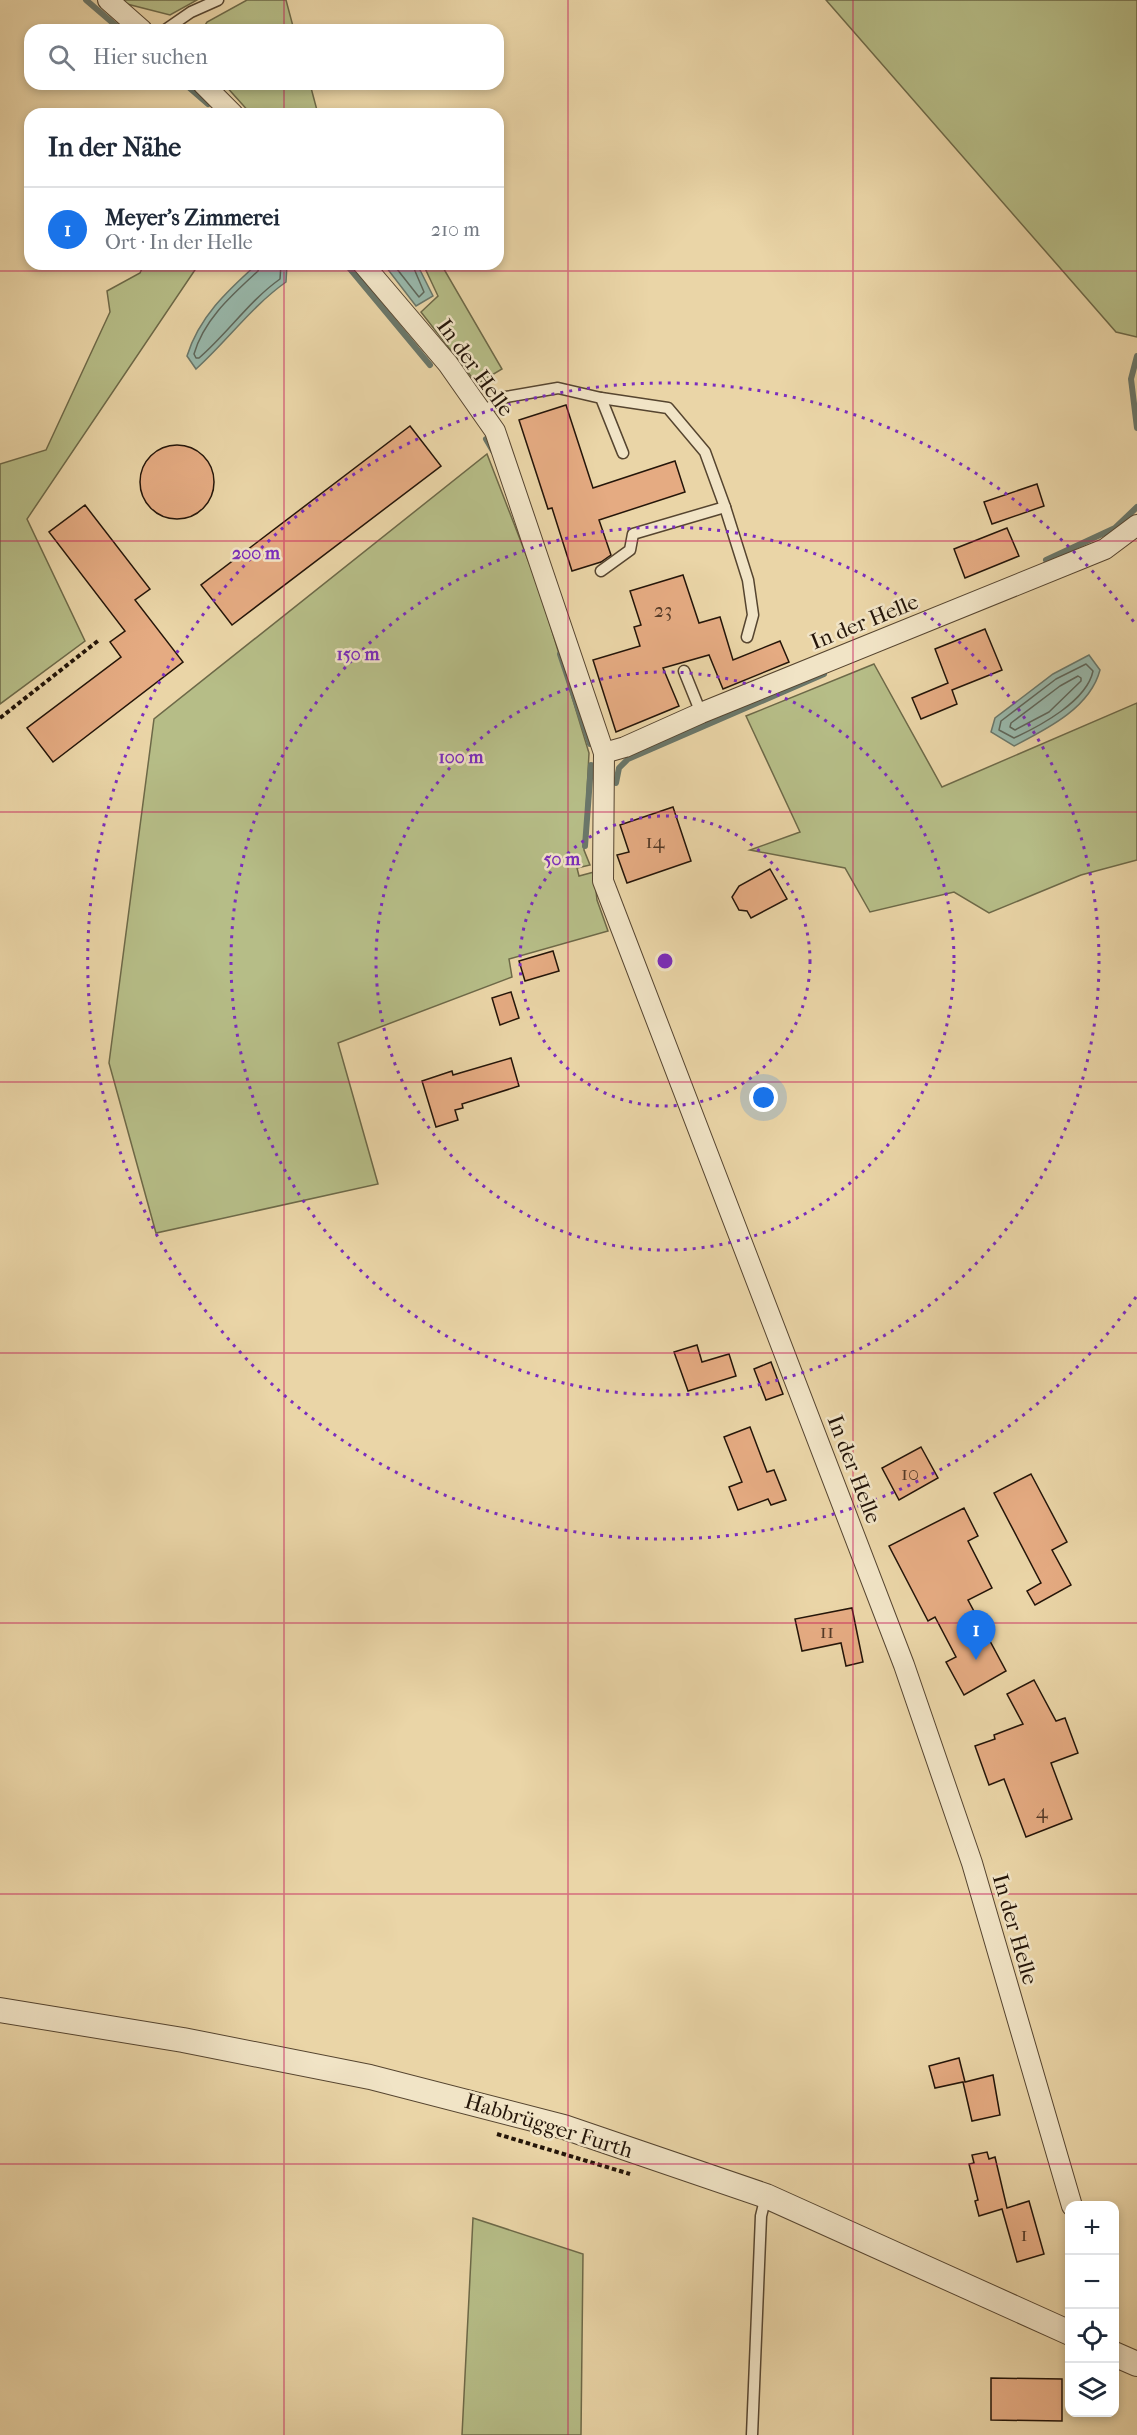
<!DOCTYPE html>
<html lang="de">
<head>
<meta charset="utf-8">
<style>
	:root { --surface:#fff; --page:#f2f2f3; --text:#1f2937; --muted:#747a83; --line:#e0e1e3; --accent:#1a73e8 }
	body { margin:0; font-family:"IM FELL French Canon",serif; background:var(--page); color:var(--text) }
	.controls { position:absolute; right:18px; bottom:18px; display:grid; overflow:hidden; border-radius:12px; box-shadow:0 3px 9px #0003 }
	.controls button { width:54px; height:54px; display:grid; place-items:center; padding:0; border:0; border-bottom:2px solid var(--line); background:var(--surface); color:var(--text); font:30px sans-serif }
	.you { position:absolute; left:764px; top:1098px; width:21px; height:21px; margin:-15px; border:4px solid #fff; border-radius:50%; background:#1a73e8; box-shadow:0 0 0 9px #1a73e833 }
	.badge { display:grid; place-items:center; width:39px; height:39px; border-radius:50%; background:var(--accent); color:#fff; font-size:20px; font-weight:700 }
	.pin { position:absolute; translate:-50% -50px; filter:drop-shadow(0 2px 3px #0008) }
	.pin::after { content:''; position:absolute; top:32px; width:21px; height:18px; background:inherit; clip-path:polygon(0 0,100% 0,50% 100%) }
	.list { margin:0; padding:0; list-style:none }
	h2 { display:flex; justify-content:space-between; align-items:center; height:78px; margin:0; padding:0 24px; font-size:26px }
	h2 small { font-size:20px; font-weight:400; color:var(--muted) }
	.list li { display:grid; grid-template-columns:39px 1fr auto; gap:18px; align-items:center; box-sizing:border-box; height:84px; padding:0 24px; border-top:2px solid var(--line) }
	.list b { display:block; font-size:22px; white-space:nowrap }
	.list p { margin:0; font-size:20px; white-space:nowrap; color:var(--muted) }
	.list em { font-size:20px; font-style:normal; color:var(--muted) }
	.icon { flex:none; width:33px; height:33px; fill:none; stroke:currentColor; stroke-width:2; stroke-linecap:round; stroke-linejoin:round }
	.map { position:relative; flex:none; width:1137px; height:2435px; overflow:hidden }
	.search { position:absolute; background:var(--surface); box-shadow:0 3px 9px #0003; left:24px; top:24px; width:480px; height:66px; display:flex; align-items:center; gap:15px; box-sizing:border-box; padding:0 21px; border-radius:18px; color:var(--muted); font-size:22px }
	.panel { position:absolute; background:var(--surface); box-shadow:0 3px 9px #0003; left:24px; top:108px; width:480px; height:162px; border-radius:18px }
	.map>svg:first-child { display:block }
	.green { fill:#b6bd87; stroke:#6d6948; stroke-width:1.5 }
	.water { fill:#98b8ab; stroke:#6a776a; stroke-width:1.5 }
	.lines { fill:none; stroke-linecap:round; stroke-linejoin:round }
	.shore { stroke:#5e665a; stroke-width:1.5 }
	.stream { stroke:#6a776a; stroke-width:6 }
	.building { fill:#e5ab82; stroke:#241509; stroke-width:1.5 }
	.service-casing { stroke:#564530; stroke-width:13 }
	.minor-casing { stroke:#564530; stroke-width:22 }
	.tertiary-casing { stroke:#564530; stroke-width:26 }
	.path { stroke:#241509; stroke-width:4; stroke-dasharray:4.5 3; stroke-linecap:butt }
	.service { stroke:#f1e4c6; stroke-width:10 }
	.minor { stroke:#f1e4c6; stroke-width:20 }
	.tertiary { stroke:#f1e4c6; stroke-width:24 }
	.grid { fill:none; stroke:#c2185b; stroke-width:1.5; stroke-opacity:0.55 }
	.ring { fill:none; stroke:#7b2cbf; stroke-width:3; stroke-dasharray:3 6 }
	.labels { text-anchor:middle; stroke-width:5; stroke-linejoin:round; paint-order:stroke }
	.number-label { font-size:20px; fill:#543a27 }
	.street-label { font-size:22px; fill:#241509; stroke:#f1e4c6 }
	.centre { fill:#7b2cbf; stroke:#f1e4c6; stroke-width:3 }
	.ring-label { font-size:18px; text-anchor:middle; font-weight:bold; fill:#7b2cbf; stroke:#f1e4c6; stroke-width:5; stroke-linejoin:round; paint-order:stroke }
</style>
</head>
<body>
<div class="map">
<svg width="1137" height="2435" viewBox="0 0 1137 2435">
	<rect width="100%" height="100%" fill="#ead5a7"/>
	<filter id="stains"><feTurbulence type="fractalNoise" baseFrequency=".00333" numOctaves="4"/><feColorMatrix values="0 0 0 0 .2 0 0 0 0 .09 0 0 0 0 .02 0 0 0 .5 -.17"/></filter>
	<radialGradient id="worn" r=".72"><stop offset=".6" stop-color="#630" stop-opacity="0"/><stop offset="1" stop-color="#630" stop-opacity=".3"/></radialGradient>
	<g class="green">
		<polygon points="122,0 197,0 170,15 127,4"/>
		<polygon points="247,0 286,0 294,30 202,30 207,22"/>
		<polygon points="826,0 1137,0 1137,337 1116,332"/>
		<polygon points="224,84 310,84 318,114 251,114"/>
		<polygon points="144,264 199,264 27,519 85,641 0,704 0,464 46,450 110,312 107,291 140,273"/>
		<polygon points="423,264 441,264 502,369 477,384 421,312 438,296"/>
		<polygon points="487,454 540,591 589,753 584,850 590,865 577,868 579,876 594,872 597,900 608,931 509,959 512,977 338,1043 378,1184 156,1233 109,1063 154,719"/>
		<polygon points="874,664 942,787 1137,703 1137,860 1081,875 989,913 954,892 870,912 845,868 750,850 800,832 746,716"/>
		<polygon points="473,2218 583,2254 581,2435 462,2435"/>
	</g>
	<g class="water">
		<path d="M257 264H287L286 282C252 306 227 341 196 369L187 356C199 317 227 291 257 264Z"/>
		<polygon points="391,264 417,264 433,296 416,306 386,267"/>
		<path d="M1089 655 1100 670C1090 708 1047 729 1014 746L991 732 995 718 1053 674Z"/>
	</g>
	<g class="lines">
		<g class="shore">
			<path d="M260 264 258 271C232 295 204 319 194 354L196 358H199C228 333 249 301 280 279L281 264"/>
			<polyline points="393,264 419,297 424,292 412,264"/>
			<path d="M1086 664 1093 671C1087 701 1040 726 1014 738L999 730 1001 721 1056 679Z"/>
			<polygon points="1078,676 1081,678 1081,681 1049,712 1015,730 1010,727 1011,723 1060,686"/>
		</g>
		<g class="stream">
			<polyline points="86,0 121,30"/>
			<polyline points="185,84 208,104"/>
			<polyline points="346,264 430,365"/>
			<polyline points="1137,356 1131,379 1137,428"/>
			<polyline points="486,439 493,451"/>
			<polyline points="1046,560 1115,528 1137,507"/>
			<polyline points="560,654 590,744"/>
			<polyline points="616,783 619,768 628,759 824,674"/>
			<polyline points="585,846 591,765"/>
		</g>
	</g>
	<g class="building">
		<polygon points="566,405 593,488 675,461 685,492 599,520 611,555 601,562 572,571 552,508 548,509 519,420"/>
		<polygon points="410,426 441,466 232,625 201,585"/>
		<circle cx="177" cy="482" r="37"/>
		<polygon points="1037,484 1044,506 992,524 984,502"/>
		<polygon points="85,505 150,589 135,600 183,662 53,762 27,728 121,657 110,642 125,631 49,532"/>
		<polygon points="1007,528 1019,556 965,578 954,549"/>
		<polygon points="683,575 699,623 720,617 733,660 780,641 789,662 723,689 709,655 663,668 679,706 616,732 593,660 640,646 634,627 641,625 630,591"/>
		<polygon points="985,629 1002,670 952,690 957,704 921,719 912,698 948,683 935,649"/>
		<polygon points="673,807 691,861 627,883 617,855 629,852 620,825"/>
		<polygon points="770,869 787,899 751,918 747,911 739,910 732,897 739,886"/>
		<polygon points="553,951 559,971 525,981 519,961"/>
		<polygon points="511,992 519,1018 500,1025 492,998"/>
		<polygon points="511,1058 519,1086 462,1104 463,1108 455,1110 458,1120 436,1127 422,1081 452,1071 453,1075"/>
		<polygon points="697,1345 702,1362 729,1354 736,1376 688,1391 674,1352"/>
		<polygon points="771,1362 783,1394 766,1400 754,1369"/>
		<polygon points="750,1427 767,1472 774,1470 786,1500 771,1505 768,1499 738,1510 729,1487 742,1482 724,1437"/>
		<polygon points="921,1447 938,1478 899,1500 882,1468"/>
		<polygon points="1031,1474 1067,1542 1052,1550 1071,1585 1035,1605 1027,1591 1041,1583 994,1493"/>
		<polygon points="964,1508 978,1536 968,1541 992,1588 968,1600 1006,1671 964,1695 946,1662 956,1657 935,1617 928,1621 889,1546"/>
		<polygon points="852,1608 863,1662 846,1666 841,1643 802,1651 795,1619"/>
		<polygon points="1034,1680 1056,1721 1065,1718 1078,1753 1051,1763 1072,1819 1026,1837 1004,1779 989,1785 975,1746 995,1739 994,1735 1023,1724 1007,1694"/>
		<polygon points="959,2058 965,2082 993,2075 1000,2115 972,2121 963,2082 935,2088 929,2066"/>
		<polygon points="987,2152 989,2159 995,2157 1007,2208 1029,2201 1044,2254 1017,2262 1002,2209 979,2216 975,2201 978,2200 969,2164 974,2163 972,2155"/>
		<polygon points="991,2378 1062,2379 1062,2421 991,2420"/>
	</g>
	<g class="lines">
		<defs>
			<g id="service">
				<polyline points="165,30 191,12 218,0"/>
				<polyline points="482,412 506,397 558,388 601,398 623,453"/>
				<polyline points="725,507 748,580 753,615 747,637"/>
				<polyline points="601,571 630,550 633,534 725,507 705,452 668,408 601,398"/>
				<polyline points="684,671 701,713"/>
				<polyline points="752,2435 761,2216 766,2196"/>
			</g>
			<g id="minor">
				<polyline points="108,0 142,30"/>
				<polyline points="203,84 233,114"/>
				<polyline points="363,264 448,364 495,431 604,753 603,881 904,1665 972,1863 1072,2206"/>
				<polyline points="604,753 625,747 701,713 1105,549 1137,525"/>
			</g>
			<g id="tertiary">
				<polyline points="0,2010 183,2040 370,2077 564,2127 766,2196 1070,2333"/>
				<polyline points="1114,2354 1137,2364"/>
			</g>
		</defs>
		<use href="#service" class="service-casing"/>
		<use href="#minor" class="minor-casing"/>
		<use href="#tertiary" class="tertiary-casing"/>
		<g class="path">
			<polyline points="0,718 99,640"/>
			<polyline points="497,2134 630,2174"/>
		</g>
		<use href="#service" class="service"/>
		<use href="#minor" class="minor"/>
		<use href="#tertiary" class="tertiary"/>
	</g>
	<path class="grid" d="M284 0V30M568 0V2435M853 0V2435M284 84V114M284 264V2435M0 271H1137M0 541H1137M0 812H1137M0 1082H1137M0 1353H1137M0 1623H1137M0 1894H1137M0 2164H1137"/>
	<g class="ring">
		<circle cx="665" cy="961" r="145"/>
		<circle cx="665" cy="961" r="289"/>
		<circle cx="665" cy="961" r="434"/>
		<path d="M1136 1297A578 578 0 1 1 1136 625"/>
	</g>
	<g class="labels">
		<g class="number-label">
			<text x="663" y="617">23</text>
			<text x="655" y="848">14</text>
			<text x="910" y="1480">10</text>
			<text x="827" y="1638">11</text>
			<text x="1042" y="1818">4</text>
			<text x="1024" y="2241">1</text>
		</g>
		<g class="street-label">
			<text transform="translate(476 367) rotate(54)" y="8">In der Helle</text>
			<text transform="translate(864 621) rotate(-22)" y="8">In der Helle</text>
			<text transform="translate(855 1469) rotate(69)" y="8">In der Helle</text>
			<text transform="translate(1016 1929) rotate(74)" y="8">In der Helle</text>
			<text transform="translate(549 2125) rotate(17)" y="8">Habbrügger Furth</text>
		</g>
	</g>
	<circle cx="665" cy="961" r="9" class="centre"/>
	<g class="ring-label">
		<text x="256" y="559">200 m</text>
		<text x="358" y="660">150 m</text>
		<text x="461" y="763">100 m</text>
		<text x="562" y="865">50 m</text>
	</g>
	<rect width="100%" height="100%" filter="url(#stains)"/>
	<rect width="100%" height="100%" fill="url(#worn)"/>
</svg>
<div class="controls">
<button>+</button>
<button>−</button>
<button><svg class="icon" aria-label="locate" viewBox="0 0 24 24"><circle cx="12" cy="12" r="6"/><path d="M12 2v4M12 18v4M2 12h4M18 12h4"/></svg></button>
<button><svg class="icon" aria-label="layers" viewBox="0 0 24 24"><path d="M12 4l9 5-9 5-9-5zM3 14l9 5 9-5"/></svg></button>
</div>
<div class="you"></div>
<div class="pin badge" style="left:976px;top:1660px">1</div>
<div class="search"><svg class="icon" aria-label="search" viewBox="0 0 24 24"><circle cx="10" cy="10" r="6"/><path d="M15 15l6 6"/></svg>Hier suchen</div>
<section class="panel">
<h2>In der Nähe<small></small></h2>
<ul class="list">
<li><span class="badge">1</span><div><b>Meyer's Zimmerei</b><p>Ort · In der Helle</p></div><em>210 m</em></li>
</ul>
</section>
</div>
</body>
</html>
